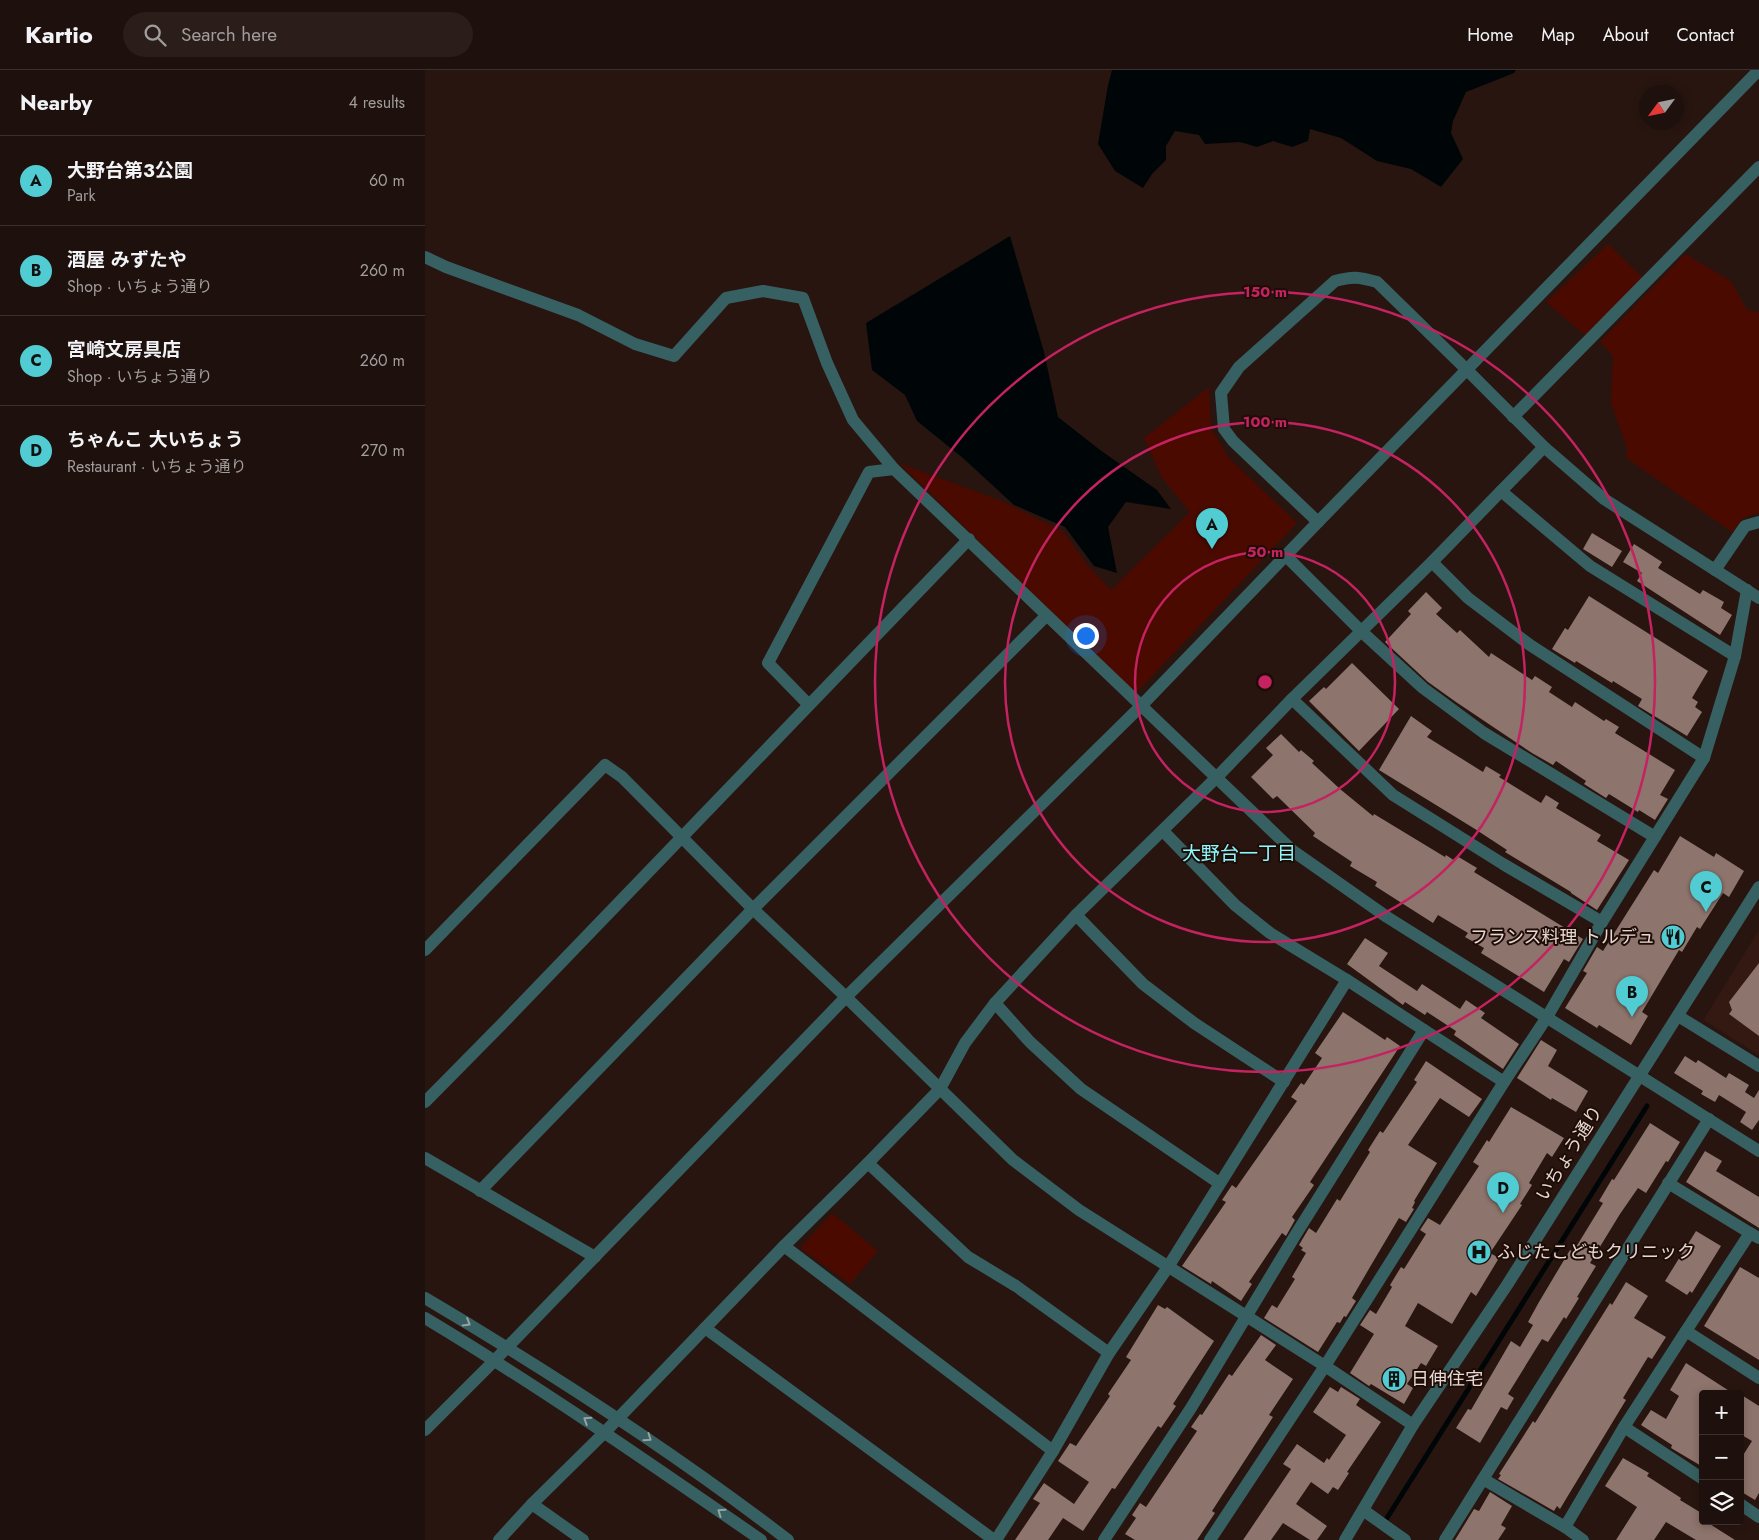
<!DOCTYPE html>
<html lang="en">
<head>
<meta charset="utf-8">
<style>
	:root { --surface:#1e100c; --page:#2b1e1a; --text:#f1f3f6; --muted:#a19d9d; --line:#3c302d; --accent:#51ccd3 }
	body { margin:0; font-family:Jost,"Noto Sans JP",sans-serif; background:var(--page); color:var(--text) }
	.controls { position:absolute; right:15px; bottom:15px; display:grid; overflow:hidden; border-radius:5px; box-shadow:0 2px 8px #0003 }
	.controls button { width:45px; height:45px; display:grid; place-items:center; padding:0; border:0; border-bottom:1px solid var(--line); background:var(--surface); color:var(--text); font:25px sans-serif }
	.compass { position:absolute; left:1214px; top:15px; width:45px; height:45px; border-radius:50%; background:var(--surface); box-shadow:0 2px 8px #0003; rotate:237deg }
	.you { position:absolute; left:660px; top:565px; width:18px; height:18px; margin:-12px; border:4px solid #fff; border-radius:50%; background:#1a73e8; box-shadow:0 0 0 8px #1a73e833 }
	.badge { display:grid; place-items:center; width:32px; height:32px; border-radius:50%; background:var(--accent); color:#111; font-size:16px; font-weight:700 }
	.pin { position:absolute; translate:-50% -41px; filter:drop-shadow(0 1px 2px #0008) }
	.pin::after { content:''; position:absolute; top:26px; width:18px; height:15px; background:inherit; clip-path:polygon(0 0,100% 0,50% 100%) }
	.list { margin:0; padding:0; list-style:none }
	h2 { display:flex; justify-content:space-between; align-items:center; height:65px; margin:0; padding:0 20px; font-size:21px }
	h2 small { font-size:16px; font-weight:400; color:var(--muted) }
	.list li { display:grid; grid-template-columns:32px 1fr auto; gap:15px; align-items:center; box-sizing:border-box; height:90px; padding:0 20px; border-top:1px solid var(--line) }
	.list b { display:block; font-size:19px; white-space:nowrap }
	.list p { margin:0; font-size:16px; white-space:nowrap; color:var(--muted) }
	.list em { font-size:16px; font-style:normal; color:var(--muted) }
	.icon { flex:none; width:28px; height:28px; fill:none; stroke:currentColor; stroke-width:2; stroke-linecap:round; stroke-linejoin:round }
	.map { position:relative; flex:none; width:1334px; height:1470px; overflow:hidden }
	header { display:flex; align-items:center; gap:30px; box-sizing:border-box; height:70px; padding:0 25px; background:var(--surface); border-bottom:1px solid var(--line) }
	header strong { font-size:24px }
	nav { display:flex; gap:28px; margin-inline-start:auto; font-size:18px }
	.search { width:350px; height:45px; background:var(--page); display:flex; align-items:center; gap:12px; box-sizing:border-box; padding:0 18px; border-radius:28px; color:var(--muted); font-size:19px }
	main { display:flex }
	aside { flex:1; background:var(--surface) }
	.map>svg:first-child { display:block }
	.built { fill:#331912 }
	.green { fill:#4a0a00 }
	.water { fill:#000607 }
	.lines { fill:none; stroke-linecap:round; stroke-linejoin:round }
	.stream { stroke:#000607; stroke-width:5 }
	.building { fill:#8d746c }
	.minor { stroke:#376063; stroke-width:12 }
	.oneway { stroke:#98a2a1 }
	.ring { fill:none; stroke:#c42261; stroke-width:2.5 }
	.labels { text-anchor:middle; stroke-width:4; stroke-linejoin:round; paint-order:stroke }
	.poi-label { font-size:18px; fill:#e7d8d4; stroke:#1e0c07; text-anchor:start }
	.street-label { font-size:18px; fill:#e7d8d4; stroke:#1e0c07 }
	.neighbourhood-label { font-size:19px; fill:#8df9ff; stroke:#1e0c07 }
	.centre { fill:#c42261; stroke:#1e0c07; stroke-width:2.5 }
	.ring-label { font-size:15px; text-anchor:middle; font-weight:bold; fill:#c42261; stroke:#1e0c07; stroke-width:4; stroke-linejoin:round; paint-order:stroke }
</style>
</head>
<body>
<header>
<strong>Kartio</strong>
<div class="search"><svg class="icon" aria-label="search" viewBox="0 0 24 24"><circle cx="10" cy="10" r="6"/><path d="M15 15l6 6"/></svg>Search here</div>
<nav><a>Home</a><a>Map</a><a>About</a><a>Contact</a></nav>
</header>
<main>
<aside>
<h2>Nearby<small>4 results</small></h2>
<ul class="list">
<li><span class="badge">A</span><div><b>大野台第3公園</b><p>Park</p></div><em>60 m</em></li>
<li><span class="badge">B</span><div><b>酒屋 みずたや</b><p>Shop · いちょう通り</p></div><em>260 m</em></li>
<li><span class="badge">C</span><div><b>宮崎文房具店</b><p>Shop · いちょう通り</p></div><em>260 m</em></li>
<li><span class="badge">D</span><div><b>ちゃんこ 大いちょう</b><p>Restaurant · いちょう通り</p></div><em>270 m</em></li>
</ul>
</aside>
<div class="map">
<svg width="1334" height="1470" viewBox="0 0 1334 1470">
	<rect width="100%" height="100%" fill="#281510"/>
	<polygon class="built" points="1334,860 1334,985 1280,951 1279,949"/>
	<g class="green">
		<polygon points="1183,174 1218,208 1161,266 1121,232"/>
		<polygon points="1260,184 1306,211 1322,240 1334,242 1334,443 1318,448 1307,462 1200,387 1203,381 1186,333 1188,286 1175,272"/>
		<polygon points="784,317 786,358 803,387 872,453 710,624 474,393 574,430 638,461 664,497 686,520 765,442 737,408 719,368"/>
		<polygon points="407,1143 453,1181 425,1214 375,1178"/>
	</g>
	<g class="water">
		<polygon points="687,0 1091,0 1089,3 1041,22 1028,51 1026,63 1038,89 1016,117 986,99 952,91 916,68 885,59 883,71 867,77 848,71 832,77 815,72 780,74 774,65 750,61 741,76 741,90 727,104 718,118 690,101 673,74 683,15"/>
		<polygon points="585,166 619,282 633,347 675,380 732,420 746,439 701,432 683,457 692,503 669,496 640,457 589,435 539,389 492,351 480,325 447,300 441,253"/>
	</g>
	<g class="lines">
		<polyline class="stream" points="962,1448 1222,1036"/>
	</g>
	<g class="building">
		<polygon points="1167,463 1197,481 1187,497 1158,479"/>
		<polygon points="1209,474 1237,492 1233,498 1275,524 1278,520 1299,532 1296,538 1307,545 1295,565 1212,511 1217,503 1198,492"/>
		<polygon points="1001,522 1017,538 1011,544 1032,563 1035,560 1064,587 1066,583 1107,610 1110,606 1127,617 1124,622 1147,637 1150,632 1179,651 1181,649 1194,657 1190,663 1250,700 1235,725 1243,729 1230,750 1214,740 1213,742 1184,724 1181,728 1159,714 1161,711 1131,691 1128,695 1107,683 1031,632 1003,612 960,572 986,544 983,541"/>
		<polygon points="1164,526 1283,601 1267,628 1273,632 1270,637 1277,642 1262,666 1213,636 1217,629 1188,611 1187,613 1151,591 1150,593 1127,579 1140,558 1143,560"/>
		<polygon points="927,593 974,639 934,681 884,631 899,617 901,619"/>
		<polygon points="986,646 1007,661 1002,667 1058,702 1061,696 1076,705 1074,707 1116,733 1121,725 1134,733 1131,738 1176,765 1172,771 1204,790 1172,840 1146,823 1146,822 1080,782 1082,780 1050,759 954,700"/>
		<polygon points="856,664 874,682 876,680 889,691 887,693 915,719 948,746 949,744 1020,787 1021,785 1030,791 1032,786 1052,798 1049,802 1158,869 1144,892 1139,889 1119,922 1056,883 1059,878 1040,867 1043,863 1013,845 1008,853 950,816 952,812 925,796 927,792 888,766 890,763 852,726 848,729 826,707 848,685 841,678"/>
		<polygon points="1255,766 1289,787 1291,783 1319,801 1304,827 1298,823 1275,859 1272,857 1257,882 1254,880 1217,942 1223,946 1206,975 1174,955 1172,958 1140,938 1162,903 1158,901 1172,877 1178,881 1229,800 1233,803"/>
		<polygon points="940,868 963,883 954,896 992,921 997,914 1035,939 1041,930 1060,943 1056,948 1094,974 1078,999 1029,965 1031,961 1002,942 1000,945 980,932 978,935 922,894"/>
		<polygon points="1334,893 1334,966 1304,944 1307,940 1304,932"/>
		<polygon points="918,942 960,970 962,967 975,976 885,1112 889,1115 867,1147 870,1150 861,1166 857,1163 824,1212 827,1214 816,1231 787,1211 786,1214 757,1196 801,1132 797,1130 807,1115 811,1118 872,1031 866,1027 876,1013 879,1015 897,988 890,983"/>
		<polygon points="1116,970 1132,980 1123,996 1163,1021 1151,1042 1127,1028 1126,1030 1092,1008"/>
		<polygon points="1260,986 1271,993 1273,990 1301,1008 1304,1003 1324,1015 1320,1022 1329,1028 1334,1020 1334,1050 1327,1060 1315,1052 1321,1042 1294,1025 1290,1032 1276,1024 1278,1021 1249,1003"/>
		<polygon points="1001,991 1057,1029 1044,1047 1015,1028 983,1075 1012,1093 989,1131 990,1132 987,1138 989,1139 981,1152 974,1148 945,1197 927,1228 931,1231 921,1247 919,1246 915,1253 912,1252 893,1282 839,1248 847,1235 852,1238 870,1209 867,1207 881,1183 876,1180 878,1178 874,1175 884,1158 891,1163 912,1129 915,1131 945,1082 943,1080 955,1061 958,1063 992,1012 989,1010"/>
		<polygon points="1086,1037 1139,1068 1127,1087 1122,1083 1104,1113 1107,1115 1095,1134 1097,1135 1065,1183 1074,1188 1051,1226 1046,1222 1027,1254 993,1233 980,1256 1013,1276 1001,1296 996,1293 982,1314 988,1318 979,1334 946,1314 944,1316 925,1303 949,1264 935,1255 945,1240 951,1244 967,1217 965,1215 976,1197 979,1199 1001,1164 995,1160 1003,1148 1015,1155 1054,1096 1048,1092 1062,1070 1064,1072"/>
		<polygon points="1225,1053 1255,1072 1243,1092 1241,1091 1221,1123 1213,1118 1195,1144 1165,1193 1171,1196 1152,1227 1154,1228 1141,1249 1139,1247 1123,1272 1117,1269 1083,1324 1089,1328 1082,1340 1076,1337 1055,1373 1031,1358 1043,1339 1046,1340 1086,1271 1095,1277 1108,1255 1103,1252 1114,1232 1145,1180 1148,1182 1178,1133 1174,1131 1187,1109 1189,1110"/>
		<polygon points="1280,1081 1297,1091 1291,1101 1334,1127 1334,1158 1261,1112"/>
		<polygon points="1271,1161 1296,1176 1267,1223 1265,1221 1262,1225 1240,1211"/>
		<polygon points="1315,1197 1334,1208 1334,1290 1279,1256"/>
		<polygon points="1201,1212 1223,1226 1209,1248 1241,1267 1227,1289 1223,1287 1198,1328 1201,1330 1144,1424 1135,1439 1132,1436 1129,1441 1073,1409 1076,1405 1074,1404 1108,1351 1110,1353 1185,1233 1187,1235"/>
		<polygon points="733,1235 740,1239 742,1237 789,1271 748,1334 751,1336 736,1358 733,1356 690,1419 687,1418 658,1461 638,1448 623,1470 590,1470 615,1433 608,1429 619,1413 649,1434 664,1412 633,1391 645,1373 651,1376 685,1326 683,1324 706,1290 701,1287"/>
		<polygon points="836,1265 851,1275 840,1290 868,1309 844,1345 848,1347 787,1441 790,1443 772,1470 710,1470 700,1464 711,1448 707,1445 715,1433 721,1437 772,1361 766,1357 775,1344 777,1345 804,1304 807,1306"/>
		<polygon points="1261,1293 1309,1324 1278,1324 1278,1397 1246,1378 1247,1375 1216,1355 1226,1340 1241,1349 1254,1326 1245,1320"/>
		<polygon points="905,1317 913,1322 916,1317 935,1329 931,1335 956,1352 922,1402 924,1403 913,1420 908,1417 903,1424 886,1412 871,1434 902,1456 892,1470 885,1470 858,1453 846,1470 818,1470 866,1399 858,1394 872,1374 899,1393 902,1388 904,1390 921,1365 888,1342"/>
		<polygon points="1315,1324 1334,1336 1334,1423 1330,1430 1315,1421 1315,1390 1327,1371 1315,1364"/>
		<polygon points="1198,1388 1224,1403 1222,1406 1256,1428 1255,1430 1278,1444 1278,1451 1280,1451 1310,1470 1271,1470 1241,1452 1229,1470 1191,1470 1212,1437 1180,1416"/>
		<polygon points="1065,1422 1087,1436 1076,1455 1081,1458 1073,1470 1030,1470 1049,1439 1054,1441"/>
	</g>
	<g class="lines">
		<g class="minor">
			<polyline points="0,187 21,197 153,245 210,274 249,286 301,228 338,221 378,228 402,293 428,350 469,399"/>
			<polyline points="1088,347 1334,97"/>
			<polyline points="1076,421 1165,496 1310,586"/>
			<path d="M893 452 808 371 799 359 796 323 814 297 910 211C928 206 934 207 952 212L1042 300 1119 377 1179 429 1334 528"/>
			<polyline points="860,485 936,561 998,618 1059,663 1230,767"/>
			<polyline points="1007,492 1043,528 1105,575 1279,688"/>
			<polyline points="1290,500 1320,456 1334,452"/>
			<polyline points="867,629 968,725 1078,794 1177,852"/>
			<polyline points="384,635 343,593 444,402 469,399 868,781 962,847 1334,1081"/>
			<polyline points="738,761 810,835 845,863 922,910 1079,1012"/>
			<polyline points="651,845 718,914 769,953 859,1012"/>
			<polyline points="0,880 180,695 197,707 328,839 421,927 588,1090 654,1140 900,1296 988,1355"/>
			<polyline points="570,933 605,972 656,1019 794,1113"/>
			<polyline points="1253,946 1334,996"/>
			<polyline points="0,1032 77,954 544,469"/>
			<polyline points="0,1088 170,1187"/>
			<polyline points="443,1093 543,1187 591,1216 684,1283"/>
			<polyline points="1243,1113 1325,1163"/>
			<polyline points="55,1121 328,839 621,546"/>
			<polyline points="1334,1168 1325,1163 1261,1261 1334,1308"/>
			<polyline points="359,1176 628,1381"/>
			<path d="M0 1228C125 1302 247 1381 363 1470"/>
			<path d="M0 1248C115 1317 226 1394 336 1470"/>
			<polyline points="280,1258 569,1470"/>
			<polyline points="1199,1357 1278,1409"/>
			<polyline points="0,1360 70,1290 421,927 716,636 893,452 1334,0"/>
			<polyline points="107,1434 158,1470"/>
			<polyline points="1315,1434 1334,1447"/>
			<polyline points="938,1440 980,1470"/>
			<polyline points="1140,1457 1058,1409 1284,1049"/>
			<polyline points="74,1470 107,1434 180,1362 359,1176 443,1093 515,1019 540,973 570,933 651,845 792,707 867,629 1007,492 1119,377"/>
			<polyline points="571,1470 628,1381 684,1283 743,1197 922,910"/>
			<polyline points="679,1470 766,1338 871,1164 999,960"/>
			<polyline points="785,1470 900,1296 1079,1012 1122,947 1177,852 1279,688 1310,586 1322,520"/>
			<polyline points="920,1470 988,1355 1082,1215 1334,817"/>
			<polyline points="1020,1470 1058,1409"/>
			<polyline points="1158,1470 1140,1457 1199,1357 1261,1261"/>
		</g>
	</g>
	<defs><path id="oneway-chevron" d="M-2-3.5L2.5 0L-2 3.5" fill="none" stroke-width="1.6" stroke-linecap="round" stroke-linejoin="round" transform="scale(1.25)"/></defs>
	<g class="oneway">
		<use href="#oneway-chevron" transform="translate(42 1253) rotate(31)"/>
		<use href="#oneway-chevron" transform="translate(162 1350) rotate(-147)"/>
		<use href="#oneway-chevron" transform="translate(223 1368) rotate(35)"/>
		<use href="#oneway-chevron" transform="translate(296 1442) rotate(-145)"/>
	</g>
	<g class="ring">
		<circle cx="840" cy="612" r="130"/>
		<circle cx="840" cy="612" r="260"/>
		<circle cx="840" cy="612" r="390"/>
	</g>
	<defs>
		<symbol id="restaurant-disc" viewBox="-11 -11 22 22"><circle r="9.5" fill="#51ccd3" stroke="#1e0c07"/><path d="M-5-6h1v4h1v-4h1v4h1v-4h1v5L-1.5 .5V6h-2V.5L-5-1ZM5-6V6H3V1.5H1.5Q1.5-4 5-6Z" fill="#111"/></symbol>
		<symbol id="hospital-disc" viewBox="-11 -11 22 22"><circle r="9.5" fill="#51ccd3" stroke="#1e0c07"/><path d="M-5-5h3v3.5h4V-5h3V5h-3V1.5h-4V5h-3Z" fill="#111"/></symbol>
		<symbol id="building-disc" viewBox="-11 -11 22 22"><circle r="9.5" fill="#51ccd3" stroke="#1e0c07"/><path d="M-4-6H4V6H1V3H-1V6H-4ZM-2.5-4.3h1.7v1.8h-1.7ZM.8-4.3h1.7v1.8H.8ZM-2.5-1h1.7V.8h-1.7ZM.8-1h1.7V.8H.8Z" fill="#111"/></symbol>
	</defs>
	<g fill-rule="evenodd">
		<use href="#restaurant-disc" x="1234" y="853" width="28" height="28"/>
		<use href="#hospital-disc" x="1040" y="1168" width="28" height="28"/>
		<use href="#building-disc" x="955" y="1295" width="28" height="28"/>
	</g>
	<g class="labels">
		<g class="poi-label">
			<text x="1230" y="873" text-anchor="end">フランス料理 トルデュ</text>
			<text x="1072" y="1188">ふじたこどもクリニック</text>
			<text x="986" y="1315">日伸住宅</text>
		</g>
		<g class="street-label">
			<text transform="translate(1144 1083) rotate(-58)" y="6">いちょう通り</text>
		</g>
		<g class="neighbourhood-label">
			<text x="814" y="790">大野台一丁目</text>
		</g>
	</g>
	<circle cx="840" cy="612" r="8" class="centre"/>
	<g class="ring-label">
		<text x="840" y="227">150 m</text>
		<text x="840" y="357">100 m</text>
		<text x="840" y="487">50 m</text>
	</g>
</svg>
<div class="controls">
<button>+</button>
<button>−</button>
<button><svg class="icon" aria-label="layers" viewBox="0 0 24 24"><path d="M12 4l9 5-9 5-9-5zM3 14l9 5 9-5"/></svg></button>
</div>
<svg class="compass" viewBox="-18 -18 36 36"><path d="M0-13l5 13h-10z" fill="#e53935"/><path d="M0 13l5-13h-10z" fill="#a19d9d"/></svg>
<div class="you"></div>
<div class="pin badge" style="left:787px;top:479px">A</div>
<div class="pin badge" style="left:1207px;top:947px">B</div>
<div class="pin badge" style="left:1281px;top:842px">C</div>
<div class="pin badge" style="left:1078px;top:1143px">D</div>
</div>
</main>
</body>
</html>
